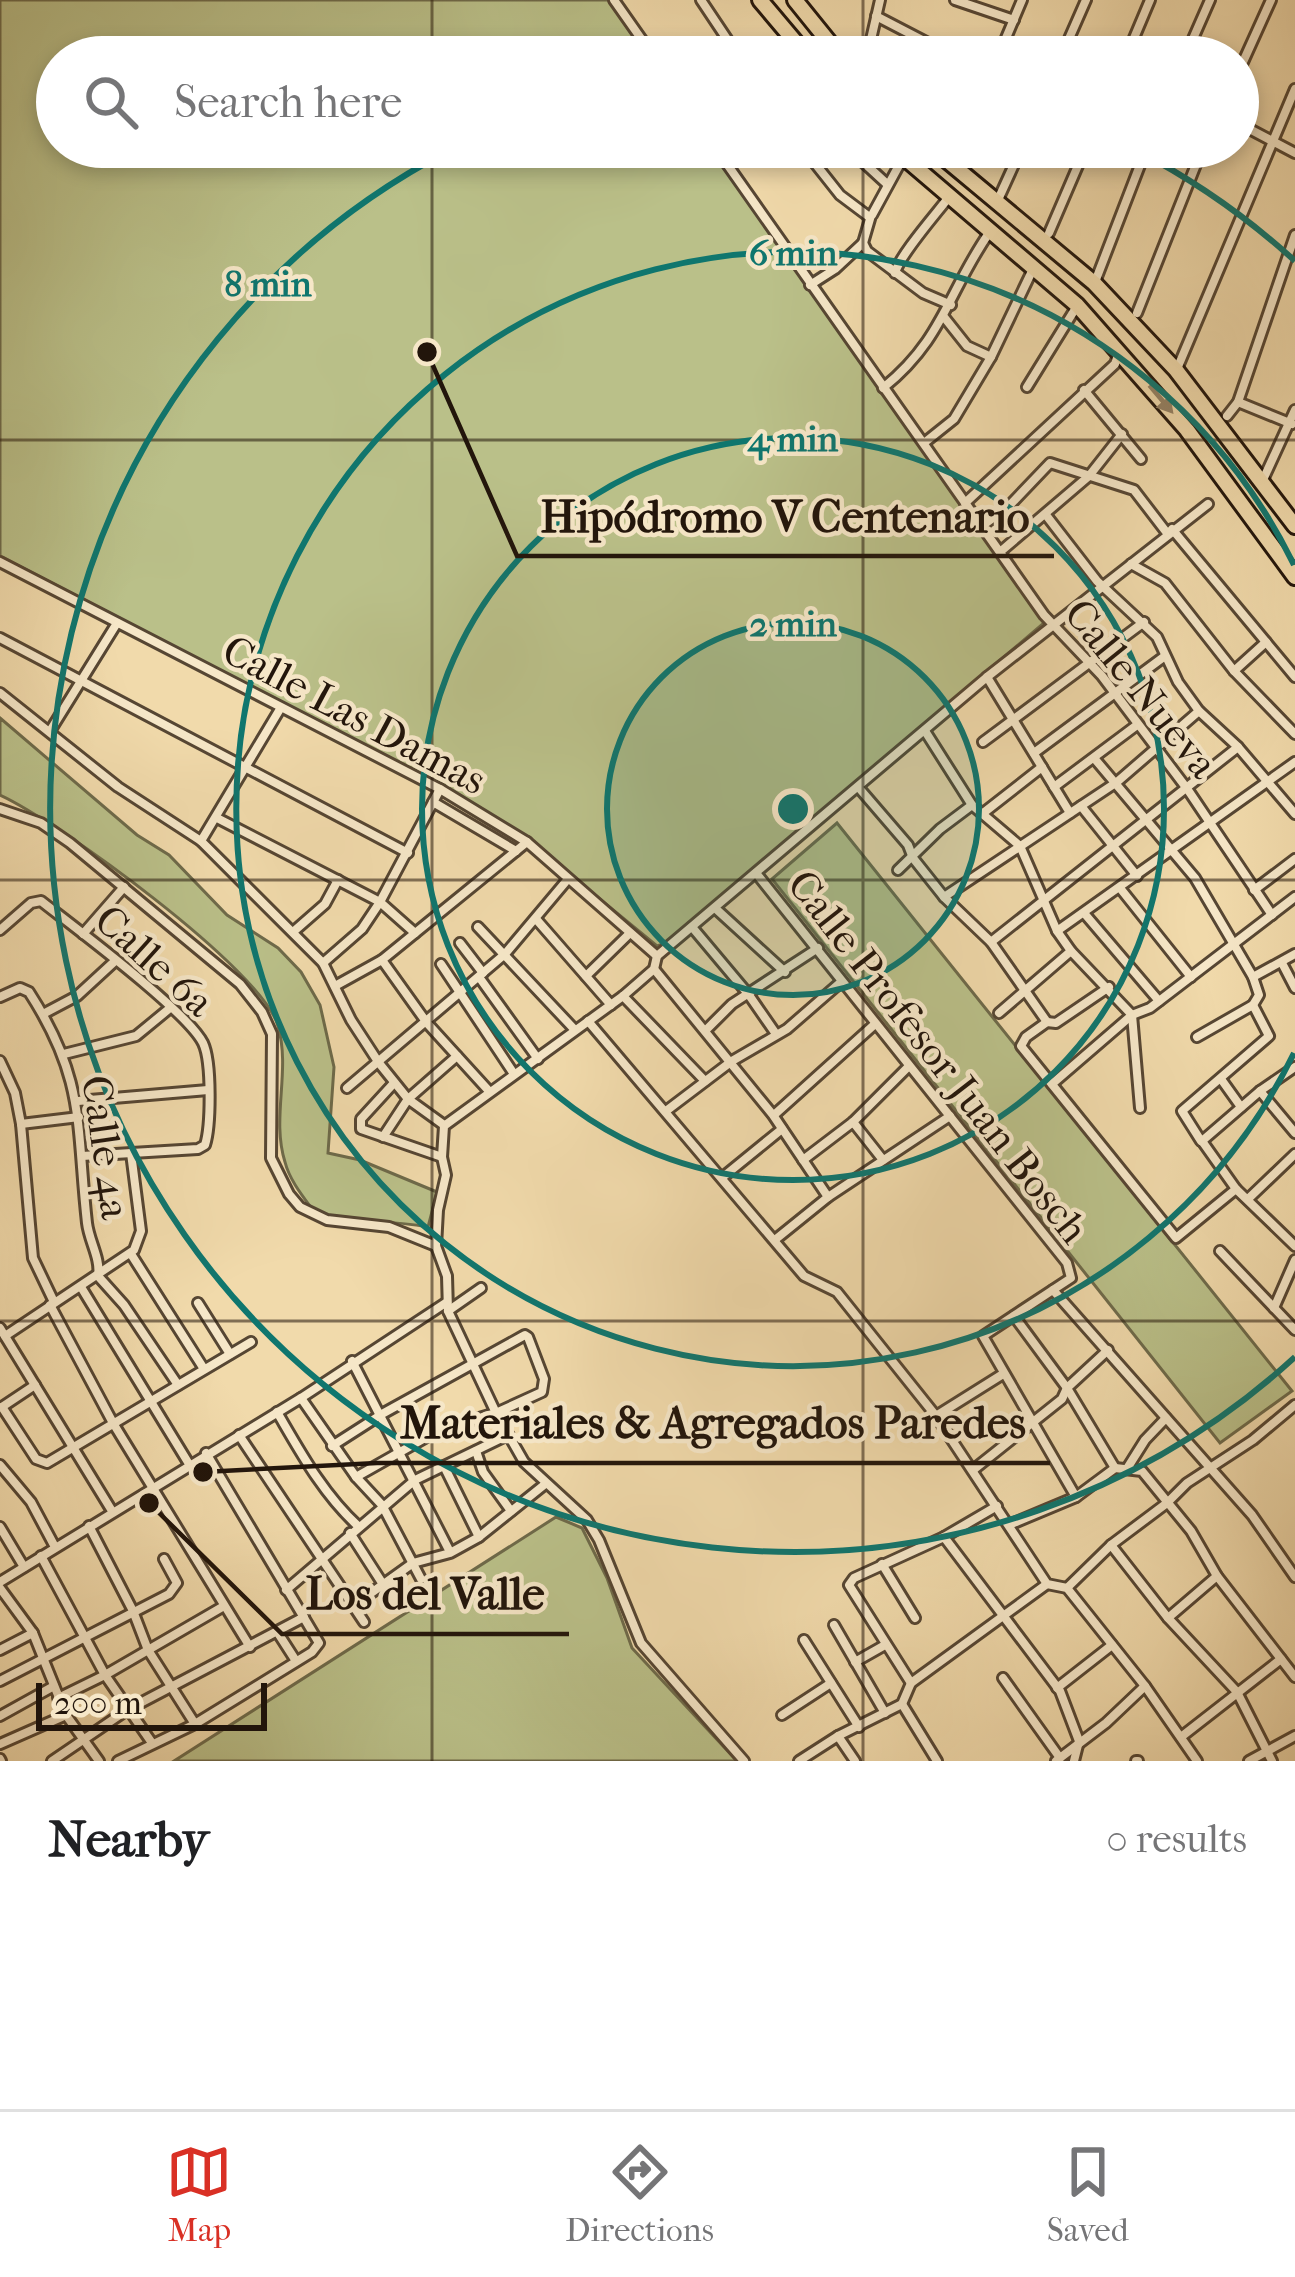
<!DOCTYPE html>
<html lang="en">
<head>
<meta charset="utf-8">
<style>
	:root { --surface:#fff; --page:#f2f2f2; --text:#202124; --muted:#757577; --line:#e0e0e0; --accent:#d93025 }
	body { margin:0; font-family:"IM FELL French Canon",serif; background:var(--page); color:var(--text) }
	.scale { position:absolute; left:36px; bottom:30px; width:231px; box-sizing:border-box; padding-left:12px; border:6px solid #22150b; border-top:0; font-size:33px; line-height:42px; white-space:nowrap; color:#22150b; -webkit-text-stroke:9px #f6e7c8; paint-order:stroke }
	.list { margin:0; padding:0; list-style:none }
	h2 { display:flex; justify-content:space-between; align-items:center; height:156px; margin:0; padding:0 48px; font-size:51px }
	h2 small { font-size:39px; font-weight:400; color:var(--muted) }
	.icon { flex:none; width:66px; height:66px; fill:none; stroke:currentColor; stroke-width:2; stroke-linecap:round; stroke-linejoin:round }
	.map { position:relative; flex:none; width:1295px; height:1761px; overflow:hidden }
	.search { position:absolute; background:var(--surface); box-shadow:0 6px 18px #0003; left:36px; right:36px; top:36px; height:132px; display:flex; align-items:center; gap:30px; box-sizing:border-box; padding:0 42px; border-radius:66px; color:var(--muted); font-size:45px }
	.sheet { height:348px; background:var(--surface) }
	nav { display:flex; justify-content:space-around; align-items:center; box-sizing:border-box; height:168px; border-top:3px solid var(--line); background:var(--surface); font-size:33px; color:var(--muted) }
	nav a { display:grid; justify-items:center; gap:6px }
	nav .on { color:var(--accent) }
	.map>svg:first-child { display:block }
	.green { fill:#bac089; stroke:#6e6a4a; stroke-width:3 }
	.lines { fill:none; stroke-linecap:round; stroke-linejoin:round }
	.minor-casing { stroke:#564633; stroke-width:14 }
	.primary-casing { stroke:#22150b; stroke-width:20 }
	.minor { stroke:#f6e7c8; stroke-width:8 }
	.primary { stroke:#f1daab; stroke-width:14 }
	.oneway { fill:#948163 }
	.grid { fill:none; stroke:#22150b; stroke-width:3; stroke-opacity:0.55 }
	.ring { fill:none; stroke:#0f766e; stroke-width:6 }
	.labels { text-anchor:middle; stroke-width:9; stroke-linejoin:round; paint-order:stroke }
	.street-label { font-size:42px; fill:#22150b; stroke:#f6e7c8 }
	.centre { fill:#0f766e; stroke:#f6e7c8; stroke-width:6 }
	.ring-label { font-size:36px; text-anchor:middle; font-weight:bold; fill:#0f766e; stroke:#f6e7c8; stroke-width:9; stroke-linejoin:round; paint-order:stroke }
	.leader { fill:none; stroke:#22150b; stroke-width:4.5 }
	.callout-dot { fill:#22150b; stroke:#f6e7c8; stroke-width:4.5 }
	.callout-label { font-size:45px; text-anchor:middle; font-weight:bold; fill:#22150b; stroke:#f6e7c8; stroke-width:9; stroke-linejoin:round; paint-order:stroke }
</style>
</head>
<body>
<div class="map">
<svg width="1295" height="1761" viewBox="0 0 1295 1761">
	<rect width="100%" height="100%" fill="#f1daab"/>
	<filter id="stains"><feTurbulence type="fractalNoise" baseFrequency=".00167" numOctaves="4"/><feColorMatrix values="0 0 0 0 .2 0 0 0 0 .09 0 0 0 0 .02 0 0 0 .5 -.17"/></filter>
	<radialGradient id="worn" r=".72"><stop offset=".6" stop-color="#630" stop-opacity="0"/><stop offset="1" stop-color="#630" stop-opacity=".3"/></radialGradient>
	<g class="green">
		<polygon points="0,0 609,0 649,57 57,57 57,147 711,147 1044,623 666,943 657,946 562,868 440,785 0,556"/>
		<path d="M0 718 137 835 169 855 227 915 278 948 301 972 320 1005 334 1067 328 1153 360 1160 437 1192 428 1227C392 1220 355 1222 318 1217 306 1200 290 1182 285 1162 271 1118 291 1071 278 1026 262 969 57 821 0 795Z"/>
		<polygon points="837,823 1292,1391 1220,1443 772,879"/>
		<polygon points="556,1517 582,1528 607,1578 632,1648 737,1761 174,1761"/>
	</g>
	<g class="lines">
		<defs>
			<g id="minor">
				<polyline points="614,0 654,57"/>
				<polyline points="701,0 739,57"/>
				<polyline points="955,0 1014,20"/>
				<polyline points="876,16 955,57"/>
				<polyline points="853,57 867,54"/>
				<polyline points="867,57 880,0"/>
				<polyline points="998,57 1022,0"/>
				<polyline points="1061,57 1086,0"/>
				<polyline points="1126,57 1150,0"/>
				<polyline points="1185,57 1210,0"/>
				<polyline points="1238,73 1271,0"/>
				<polyline points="1238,123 1295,153"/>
				<polyline points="715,147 1044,615 1102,676 1188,790 1272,915"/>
				<polyline points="802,147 840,195 868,216"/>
				<polyline points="849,149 887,184"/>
				<polyline points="955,166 963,147"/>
				<polyline points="997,202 1022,147"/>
				<polyline points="872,215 903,158"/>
				<polyline points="870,219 863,243 867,251 923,293 951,305"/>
				<polyline points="1049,233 1086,147"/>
				<path d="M895 273C899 256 936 214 949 197"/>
				<polyline points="1095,282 1147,147"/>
				<polyline points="810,285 835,269 863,243"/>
				<polyline points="1137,313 1203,147"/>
				<polyline points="944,317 967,346 991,357"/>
				<polyline points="1177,369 1295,89"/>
				<polyline points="1027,387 1077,306"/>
				<path d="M883 388C943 340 948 292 989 233"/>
				<polyline points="1084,390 1141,459"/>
				<polyline points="1238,402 1292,424"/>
				<polyline points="1227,416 1238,402 1295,235"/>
				<polyline points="924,443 954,419 991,357 1033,269"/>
				<polyline points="1262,482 1295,410"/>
				<polyline points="965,503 1115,364 1118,355"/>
				<polyline points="1046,515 1097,581 1157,637 1178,682 1199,711 1238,747 1295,814"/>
				<polyline points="982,526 1009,506 1050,463 1134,490 1167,533"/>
				<polyline points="1172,529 1295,677"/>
				<polyline points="1000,552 1089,476 1122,434"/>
				<polyline points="0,562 440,789 527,842 657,956"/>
				<polyline points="1131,564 1165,583 1234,671 1295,734"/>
				<polyline points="0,638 408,853"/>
				<polyline points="1234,671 1266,642"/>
				<polyline points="987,677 1070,813"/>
				<polyline points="0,693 118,787 201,841 323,963 351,1020 379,1063 408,1099 444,1125"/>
				<polyline points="50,731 117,623"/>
				<polyline points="925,731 972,805 1020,846 1057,931 1071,951 1132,1015 1140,1108"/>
				<polyline points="983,742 1144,622"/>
				<polyline points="1034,753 1165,656"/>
				<polyline points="1094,758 1195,878 1253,977 1259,995 1253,1005"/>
				<polyline points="1054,787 1137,725"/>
				<polyline points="859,788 908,845 913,858 944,897 991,942 1047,1022"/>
				<polyline points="433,802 516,851"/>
				<polyline points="1081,806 1137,876"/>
				<polyline points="0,809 41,823 70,843 240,984 262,1012 272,1034 271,1158 289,1194 300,1207 327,1220 389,1227 436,1246"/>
				<polyline points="982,814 1042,767"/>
				<polyline points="217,818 380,902 415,933"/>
				<polyline points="201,841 280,709"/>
				<polyline points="898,870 940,829 972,805"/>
				<polyline points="756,873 1067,1263 1071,1278 983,1336 1076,1497"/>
				<polyline points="1120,888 1191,977"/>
				<polyline points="1254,890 1295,859"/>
				<polyline points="944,897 1117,782 1199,711"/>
				<polyline points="715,908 785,972"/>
				<polyline points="1084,913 1159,1001"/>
				<polyline points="536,919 611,1005"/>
				<polyline points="478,927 574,1029"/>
				<polyline points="692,927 749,995 776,1034"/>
				<path d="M0 930 31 903 41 901C74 927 187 1011 203 1043 212 1062 211 1126 205 1145L198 1149 82 1156"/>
				<polyline points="1057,931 1295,762"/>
				<polyline points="293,932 325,904 338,880"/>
				<polyline points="83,934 124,887"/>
				<polyline points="991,942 1238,747"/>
				<polyline points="460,943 483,973"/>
				<polyline points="382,960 427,1023 488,1090"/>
				<polyline points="323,963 362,929 380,902 440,789"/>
				<polyline points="1282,963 1295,988"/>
				<polyline points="441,964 514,1074"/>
				<polyline points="654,969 773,1115 828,1197"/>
				<polyline points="586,976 630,933"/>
				<polyline points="479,977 538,1059"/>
				<polyline points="1253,977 1295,954"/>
				<polyline points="335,986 382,960 527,842"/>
				<polyline points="1109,987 1056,1023 1047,1022 1026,1037 1021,1046 1176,1238 1236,1189"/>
				<polyline points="623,996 705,1081"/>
				<path d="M0 997 20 988 29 992C86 1080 76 1125 87 1223 89 1241 101 1259 98 1276L124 1305 178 1385"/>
				<polyline points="999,1013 1071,951"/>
				<polyline points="43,1014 77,996 115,961"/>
				<polyline points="588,1021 804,1276 837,1292 936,1416 1047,1584 1067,1588 1145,1686 1197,1761"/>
				<polyline points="706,1030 732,1004 818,948"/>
				<polyline points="1197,1037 1253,1005 1269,1036 1182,1111 1201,1141"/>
				<polyline points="64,1054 136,1036 170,1008"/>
				<polyline points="0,1061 15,1093 21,1124 33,1258 54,1302"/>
				<polyline points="1295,1067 1260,1091 1202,1141 1236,1189 1295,1246"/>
				<polyline points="1221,1079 1241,1107"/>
				<polyline points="394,1083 361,1119 361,1129 442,1157"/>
				<polyline points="1052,1084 1132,1015 1150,1008 1295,897"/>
				<polyline points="347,1088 505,954 568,879"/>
				<polyline points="1260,1091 1295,1133"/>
				<polyline points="78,1101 208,1090"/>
				<polyline points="666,1111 732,1061 787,1029 841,982"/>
				<polyline points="774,1115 875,1024"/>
				<polyline points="853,1122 883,1160"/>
				<polyline points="21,1124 79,1117"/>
				<polyline points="383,1137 408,1099 457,1056"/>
				<polyline points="803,1160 853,1122 909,1066"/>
				<polyline points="723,1177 782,1129"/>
				<polyline points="1248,1199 1295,1154"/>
				<polyline points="776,1239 828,1197 950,1116"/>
				<polyline points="1220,1251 1295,1330"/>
				<polyline points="131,1254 204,1369"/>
				<polyline points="81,1287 189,1464"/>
				<polyline points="1053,1290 1252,1515 1295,1577"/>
				<polyline points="198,1303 230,1354"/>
				<polyline points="50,1305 113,1423 250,1647"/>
				<polyline points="1274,1308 1295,1260"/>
				<polyline points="448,1311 481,1288"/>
				<polyline points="1014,1316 1067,1388 1115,1468"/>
				<polyline points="0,1328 112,1511"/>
				<polyline points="5,1336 134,1250 141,1231 131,1153"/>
				<polyline points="352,1361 450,1552"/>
				<polyline points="301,1398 356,1477 382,1505 421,1579"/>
				<polyline points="2,1407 36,1459 47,1463 251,1342"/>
				<polyline points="2,1407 35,1385"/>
				<path d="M277 1412C301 1453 323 1494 358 1526"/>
				<polyline points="936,1416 1003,1374"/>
				<polyline points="239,1435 364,1622"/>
				<polyline points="332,1446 382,1414 525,1335 528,1337 544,1379 542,1392 496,1413 439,1430 356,1477"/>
				<polyline points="476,1451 483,1472 511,1511"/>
				<polyline points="0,1465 31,1502 55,1547"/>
				<polyline points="444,1466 479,1537"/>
				<polyline points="1128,1467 1145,1440 1166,1418"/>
				<polyline points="973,1470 1062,1399 1067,1388 1108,1350"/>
				<polyline points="1009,1525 1076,1497 1115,1468 1142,1471 1191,1531 1217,1576 1295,1677"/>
				<polyline points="89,1526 133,1611 148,1650 195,1724"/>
				<polyline points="0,1527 24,1567"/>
				<polyline points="350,1533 395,1603"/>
				<polyline points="944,1537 1060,1691 1079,1741 1074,1761"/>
				<polyline points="1111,1545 1168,1618 1237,1692 1272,1761"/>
				<polyline points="41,1556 105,1675 152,1743"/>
				<polyline points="882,1564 915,1618"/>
				<polyline points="0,1582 301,1398 447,1302"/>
				<polyline points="0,1588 33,1633 66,1715 99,1761"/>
				<polyline points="1067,1588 1111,1545 1167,1503 1187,1483 1253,1440 1295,1405"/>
				<polyline points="286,1590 415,1480 508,1435"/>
				<polyline points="353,1606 413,1563 450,1553 479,1537 544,1485"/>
				<polyline points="1168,1618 1217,1576"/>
				<polyline points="834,1625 885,1713"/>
				<polyline points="278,1633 296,1661"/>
				<polyline points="804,1640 859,1727"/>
				<polyline points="0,1650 33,1633"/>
				<polyline points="855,1662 885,1645"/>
				<polyline points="1003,1678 1060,1758"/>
				<polyline points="0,1681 169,1594 177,1583 164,1559"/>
				<polyline points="911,1683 849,1585 854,1578 944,1537 997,1506"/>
				<polyline points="1057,1688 1112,1645"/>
				<polyline points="58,1698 105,1675 224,1606"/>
				<polyline points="902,1704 937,1761"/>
				<polyline points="782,1715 831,1683"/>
				<polyline points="0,1716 54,1686"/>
				<polyline points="838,1736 855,1761"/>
				<polyline points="1181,1737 1281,1659"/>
				<polyline points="0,1744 66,1715"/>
				<polyline points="0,1759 1,1761"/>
				<polyline points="52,1761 127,1710 304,1617"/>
				<polyline points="118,1761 195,1724 312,1652 319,1643 206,1453"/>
				<polyline points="744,1761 641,1643 599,1540 587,1520 524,1462 496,1413 448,1311 447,1276 436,1246 438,1210 446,1175 442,1157 444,1126 623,996 654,969 657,956 987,677 1208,504"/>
				<polyline points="799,1761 838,1736 902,1704 911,1683 1047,1584"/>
				<polyline points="1056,1761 1106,1723 1145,1686"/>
				<polyline points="1136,1761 1138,1761"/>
				<polyline points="1249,1761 1295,1736"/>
			</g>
			<g id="primary">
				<polyline points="760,0 808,57"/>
				<polyline points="795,0 841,57"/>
				<polyline points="892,147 1077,305 1187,430 1295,577"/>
				<polyline points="931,147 1094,283 1176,370 1295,526"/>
			</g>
		</defs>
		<use href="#minor" class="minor-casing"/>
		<use href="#primary" class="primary-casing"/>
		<use href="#minor" class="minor"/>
		<use href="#primary" class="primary"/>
	</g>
	<defs><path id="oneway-solid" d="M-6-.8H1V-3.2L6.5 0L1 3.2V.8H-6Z" transform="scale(3)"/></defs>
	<use class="oneway" href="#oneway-solid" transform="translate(1161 399) rotate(50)"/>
	<path class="grid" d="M432 0V57M863 0V57M432 147V1761M863 147V1761M0 440H1295M0 880H1295M0 1321H1295"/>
	<circle cx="793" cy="809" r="186" fill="#0f766e" fill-opacity=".12"/>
	<g class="ring">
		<circle cx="793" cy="809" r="186"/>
		<circle cx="793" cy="809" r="371"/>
		<path d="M1294 1053A557 557 0 1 1 1294 565"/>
		<path d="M1295 1357A743 743 0 1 1 450 150M1136 150A743 743 0 0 1 1295 261"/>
	</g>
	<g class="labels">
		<g class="street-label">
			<text transform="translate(1142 688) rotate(51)" y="15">Calle Nueva</text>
			<text transform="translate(355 714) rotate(28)" y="15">Calle Las Damas</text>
			<text transform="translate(155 960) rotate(42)" y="15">Calle 6a</text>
			<text transform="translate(939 1056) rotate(52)" y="15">Calle Profesor Juan Bosch</text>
			<text transform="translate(107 1147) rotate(82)" y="15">Calle 4a</text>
		</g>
	</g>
	<circle cx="793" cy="809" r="18" class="centre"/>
	<g class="ring-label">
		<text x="793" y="265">6 min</text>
		<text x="268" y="296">8 min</text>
		<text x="793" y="451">4 min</text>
		<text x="793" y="636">2 min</text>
	</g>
	<path class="leader" d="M427 352L517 556H1054M203 1472L377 1463H1050M149 1503L282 1634H569"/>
	<g class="callout-dot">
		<circle cx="427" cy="352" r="12"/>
		<circle cx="203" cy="1472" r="12"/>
		<circle cx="149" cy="1503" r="12"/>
	</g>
	<g class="callout-label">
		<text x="785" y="532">Hipódromo V Centenario</text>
		<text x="713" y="1438">Materiales &amp; Agregados Paredes</text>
		<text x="425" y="1609">Los del Valle</text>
	</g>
	<rect width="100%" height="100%" filter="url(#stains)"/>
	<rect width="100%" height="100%" fill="url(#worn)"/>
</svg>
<div class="scale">200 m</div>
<div class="search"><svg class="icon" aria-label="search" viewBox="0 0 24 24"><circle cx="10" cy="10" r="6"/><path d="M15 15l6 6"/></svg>Search here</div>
</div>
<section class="sheet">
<h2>Nearby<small>0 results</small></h2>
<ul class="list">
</ul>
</section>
<nav>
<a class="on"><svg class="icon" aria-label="map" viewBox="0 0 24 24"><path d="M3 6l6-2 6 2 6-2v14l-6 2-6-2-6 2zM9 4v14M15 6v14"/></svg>Map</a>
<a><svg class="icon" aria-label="directions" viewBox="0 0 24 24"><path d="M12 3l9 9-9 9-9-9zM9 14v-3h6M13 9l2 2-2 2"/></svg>Directions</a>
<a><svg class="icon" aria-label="saved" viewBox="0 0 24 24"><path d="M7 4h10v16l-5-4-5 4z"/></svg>Saved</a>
</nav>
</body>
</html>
